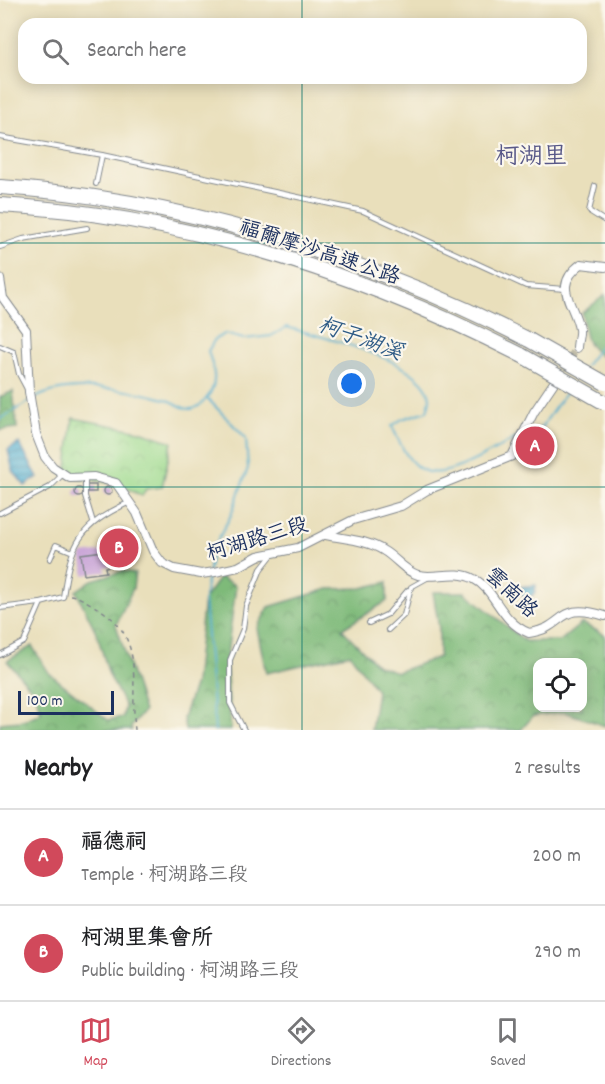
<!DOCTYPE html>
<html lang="en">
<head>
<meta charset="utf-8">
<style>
	:root { --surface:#fff; --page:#f2f2f2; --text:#202124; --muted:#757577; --line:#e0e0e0; --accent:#d1495b }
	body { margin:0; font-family:Dekko,"LXGW WenKai TC",sans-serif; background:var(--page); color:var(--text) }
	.controls { position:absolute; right:18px; bottom:18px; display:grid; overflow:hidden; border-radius:12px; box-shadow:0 3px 15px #0003 }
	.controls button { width:54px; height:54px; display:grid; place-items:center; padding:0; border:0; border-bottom:2px solid var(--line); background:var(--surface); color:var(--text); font:30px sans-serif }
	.scale { position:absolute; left:18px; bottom:15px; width:96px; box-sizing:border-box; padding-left:6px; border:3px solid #1b2f5e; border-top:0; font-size:16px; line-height:21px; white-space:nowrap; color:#1b2f5e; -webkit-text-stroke:4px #fbf7ec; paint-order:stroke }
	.you { position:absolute; left:352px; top:384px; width:21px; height:21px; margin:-15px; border:4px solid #fff; border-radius:50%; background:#1a73e8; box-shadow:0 0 0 9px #1a73e833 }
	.badge { display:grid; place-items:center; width:39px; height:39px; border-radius:50%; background:var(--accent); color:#fff; font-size:20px; font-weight:700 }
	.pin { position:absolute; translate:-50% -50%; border:3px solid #fff; box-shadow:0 2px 6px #0006 }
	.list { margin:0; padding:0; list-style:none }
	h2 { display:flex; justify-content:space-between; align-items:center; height:78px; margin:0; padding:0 24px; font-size:26px }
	h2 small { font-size:20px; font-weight:400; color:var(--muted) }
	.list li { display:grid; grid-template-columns:39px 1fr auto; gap:18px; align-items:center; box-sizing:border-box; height:96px; padding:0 24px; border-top:2px solid var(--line) }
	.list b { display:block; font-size:22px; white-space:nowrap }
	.list p { margin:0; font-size:20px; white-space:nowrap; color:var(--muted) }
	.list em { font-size:20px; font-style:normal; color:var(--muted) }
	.icon { flex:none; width:33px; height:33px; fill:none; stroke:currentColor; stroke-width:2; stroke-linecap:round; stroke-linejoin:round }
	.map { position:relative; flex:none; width:605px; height:730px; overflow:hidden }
	.search { position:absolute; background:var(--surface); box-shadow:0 3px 15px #0003; left:18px; right:18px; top:18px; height:66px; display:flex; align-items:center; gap:15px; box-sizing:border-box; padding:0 21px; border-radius:18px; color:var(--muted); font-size:22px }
	.sheet { height:270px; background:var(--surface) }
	nav { display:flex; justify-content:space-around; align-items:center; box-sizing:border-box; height:84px; border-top:2px solid var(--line); background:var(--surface); font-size:16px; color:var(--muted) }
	nav a { display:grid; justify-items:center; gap:3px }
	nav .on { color:var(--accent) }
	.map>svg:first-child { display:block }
	.forest { fill:url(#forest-crowns); stroke:#4c746c; stroke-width:1.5; fill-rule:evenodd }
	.park { fill:url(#park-crowns); stroke:#5c8476; stroke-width:1.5 }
	.water { fill:url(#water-rules); stroke:#366e96; stroke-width:1.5 }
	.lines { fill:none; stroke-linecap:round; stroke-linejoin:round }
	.stream { stroke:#51adcf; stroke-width:2 }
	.building { fill:#c8a3d7 }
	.minor-tunnel { stroke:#c0bca8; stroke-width:8; stroke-dasharray:8 4; stroke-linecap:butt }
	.service-casing { stroke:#82878c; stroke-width:6 }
	.minor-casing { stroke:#82878c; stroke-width:10 }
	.motorway-casing { stroke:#82878c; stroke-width:16 }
	.path { stroke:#82878c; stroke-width:1.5; stroke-dasharray:4.5 4.5; stroke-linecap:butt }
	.service { stroke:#fff; stroke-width:4 }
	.minor { stroke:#fff; stroke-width:8 }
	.motorway { stroke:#fff; stroke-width:14 }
	.motorway-bridge-casing { stroke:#82878c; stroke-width:16; stroke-linecap:butt }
	.motorway-bridge { stroke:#fff; stroke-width:14 }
	.grid { fill:none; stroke:#0f766e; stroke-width:1.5; stroke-opacity:0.55 }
	.labels { text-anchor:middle; stroke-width:4.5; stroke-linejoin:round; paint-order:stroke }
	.street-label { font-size:21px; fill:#1b2f5e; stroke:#fbf7ec }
	.water-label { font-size:22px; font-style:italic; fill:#2e5b86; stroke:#fbf7ec }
	.quarter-label { font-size:24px; fill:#585888; stroke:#fbf7ec }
</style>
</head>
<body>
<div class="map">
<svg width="605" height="730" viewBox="0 0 605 730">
	<defs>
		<pattern id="forest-crowns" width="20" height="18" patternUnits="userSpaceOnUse" patternTransform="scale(1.5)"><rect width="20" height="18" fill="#7eba79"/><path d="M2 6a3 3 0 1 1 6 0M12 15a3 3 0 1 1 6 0" fill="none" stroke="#669866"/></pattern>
		<pattern id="park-crowns" width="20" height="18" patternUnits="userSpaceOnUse" patternTransform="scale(1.5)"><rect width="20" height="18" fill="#9eda8e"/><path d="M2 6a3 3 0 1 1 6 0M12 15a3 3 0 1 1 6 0" fill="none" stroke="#88bb7d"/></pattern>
		<pattern id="water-rules" width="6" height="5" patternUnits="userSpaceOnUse" patternTransform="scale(1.5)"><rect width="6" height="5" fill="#51adcf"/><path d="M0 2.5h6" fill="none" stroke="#428dab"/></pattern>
	</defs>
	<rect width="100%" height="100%" fill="#fbf7ec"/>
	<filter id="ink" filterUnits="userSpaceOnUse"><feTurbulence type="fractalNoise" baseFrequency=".0167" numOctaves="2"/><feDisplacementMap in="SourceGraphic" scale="12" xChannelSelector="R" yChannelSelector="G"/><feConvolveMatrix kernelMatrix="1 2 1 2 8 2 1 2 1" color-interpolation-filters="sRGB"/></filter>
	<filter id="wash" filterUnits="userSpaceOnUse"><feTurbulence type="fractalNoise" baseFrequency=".008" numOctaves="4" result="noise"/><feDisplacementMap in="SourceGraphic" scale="24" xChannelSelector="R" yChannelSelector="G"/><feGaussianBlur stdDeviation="1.35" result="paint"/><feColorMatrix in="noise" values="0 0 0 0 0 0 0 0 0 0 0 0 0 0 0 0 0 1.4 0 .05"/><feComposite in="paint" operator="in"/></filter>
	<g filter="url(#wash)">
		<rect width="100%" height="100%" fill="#e9dfbb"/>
		<g class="forest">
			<path d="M605 295V359C584 344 585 338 582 313Z"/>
			<polygon points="13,391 17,428 0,430 0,397"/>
			<polygon points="123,571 135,573 133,588 116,625 144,711 131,727 132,730 0,730 0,723 21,721 41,713 35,693 7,661 32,646 49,673 108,720 123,717 125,706 109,675 97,634 76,591 92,580"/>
			<polygon points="220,577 236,586 226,663 231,730 185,730 183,718 195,683 204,599"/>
			<path d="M387 582V601L342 629 377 665 397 672 439 657V629L433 592H465L525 641H560L582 623 605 635V726L565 712 533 716 521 730H371L377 691 350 654 266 673 257 628 269 607 328 589 362 588ZM538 662H582V708H538Z"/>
		</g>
		<polygon class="park" points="73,418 140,431 172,442 162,487 146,489 142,496 119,484 66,476"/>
		<g class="water">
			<polygon points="19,443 38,477 25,486 13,471 8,450"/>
			<polygon points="536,585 535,592 528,600 523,596 519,587"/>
		</g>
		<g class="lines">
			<g class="stream">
				<polyline points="585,366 605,340"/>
				<polyline points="207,398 246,438 248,468 231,515 212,551 204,599 215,730"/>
				<path d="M34 399C66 380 130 389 165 399 174 401 183 410 191 409 198 408 202 404 206 399 219 384 214 369 208 351L215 339 225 334 244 339 271 336 287 327C319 337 425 359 430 398 430 402 428 407 427 411L402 419 392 426C399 441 408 465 425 471 448 480 496 448 517 438"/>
				<polyline points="0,419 29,402"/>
				<polyline points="525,435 541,428 569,388"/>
			</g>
		</g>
		<g id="blocks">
			<g class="building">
				<rect x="87" y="485" width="9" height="7"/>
				<circle cx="108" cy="491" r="4"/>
				<circle cx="79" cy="492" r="4"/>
				<polygon points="114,545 116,565 105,567 106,572 84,575 81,554 103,551 103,546"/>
			</g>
		</g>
	</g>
	<g filter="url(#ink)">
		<use href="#blocks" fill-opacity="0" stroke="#82878c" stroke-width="1.5"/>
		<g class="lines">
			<polyline class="minor-tunnel" points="556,379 577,348"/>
			<defs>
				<g id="service">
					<polyline points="0,137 102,155 363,211 526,286 565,289"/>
					<polyline points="96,184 102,155"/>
					<polyline points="595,186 589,211 605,221"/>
					<polyline points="0,247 23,239 87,228"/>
					<polyline points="0,346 14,352 19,374 27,389"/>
					<polyline points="513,456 526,450"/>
					<polyline points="85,479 85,496 93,522"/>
					<polyline points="0,513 50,487 62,475"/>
					<polyline points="50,559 56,545 73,552"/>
					<polyline points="0,608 40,603"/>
					<polyline points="369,623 388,614 408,590"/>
					<polyline points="388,630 404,615 411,587 429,577"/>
					<path d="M0 655 24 642 41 603 63 597C71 542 79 526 130 502"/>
					<polyline points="244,730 230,703 230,660 243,629 246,606 261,569 272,555"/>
				</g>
				<g id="minor">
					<polyline points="0,279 3,298 26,330 29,392 36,434 45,457 53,467 70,478 94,477 116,483 137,513 153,551 162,563 174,569 201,574 215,572 238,567 258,556 298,548 353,520 401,506 427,490 512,456 534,412 555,381"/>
					<path d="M577 348C577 342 580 334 579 329 574 302 551 287 581 264L605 267"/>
					<path d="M326 535C345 539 368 540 384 551 396 558 404 571 418 575 436 579 456 569 474 579 496 590 500 622 529 633 567 628 556 600 605 616"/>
				</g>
				<g id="motorway">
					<path d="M0 187C181 198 368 258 529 340"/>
					<path d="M0 205C182 215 360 273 521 355"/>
				</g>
			</defs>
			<use href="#service" class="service-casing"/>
			<use href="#minor" class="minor-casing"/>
			<use href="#motorway" class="motorway-casing"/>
			<path class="path" d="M70 595C80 596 90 604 99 609 146 637 130 684 135 730"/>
			<use href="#service" class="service"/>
			<use href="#minor" class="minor"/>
			<use href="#motorway" class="motorway"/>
			<defs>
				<g id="motorway-bridge">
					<polyline points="529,340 605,383"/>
					<polyline points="521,355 605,403"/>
				</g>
			</defs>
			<use href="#motorway-bridge" class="motorway-bridge-casing"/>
			<use href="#motorway-bridge" class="motorway-bridge"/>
		</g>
	</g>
	<path class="grid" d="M302 0V24M302 78V730M0 243H605M0 487H605"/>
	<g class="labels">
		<g class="street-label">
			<text transform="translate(320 251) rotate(18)" y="7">福爾摩沙高速公路</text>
			<text transform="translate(257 538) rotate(-17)" y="7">柯湖路三段</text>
			<text transform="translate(512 592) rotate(43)" y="7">雲南路</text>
		</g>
		<g class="water-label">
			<text transform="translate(361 337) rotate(20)" y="8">柯子湖溪</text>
		</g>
		<g class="quarter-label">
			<text x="531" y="163">柯湖里</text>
		</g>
	</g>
</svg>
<div class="controls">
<button><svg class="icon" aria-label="locate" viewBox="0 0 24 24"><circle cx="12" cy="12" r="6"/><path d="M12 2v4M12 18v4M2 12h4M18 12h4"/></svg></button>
</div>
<div class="scale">100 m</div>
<div class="you"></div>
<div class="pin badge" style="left:535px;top:446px">A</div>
<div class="pin badge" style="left:119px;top:548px">B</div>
<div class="search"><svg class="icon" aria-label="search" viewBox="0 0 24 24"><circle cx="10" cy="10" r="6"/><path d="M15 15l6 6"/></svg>Search here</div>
</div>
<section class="sheet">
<h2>Nearby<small>2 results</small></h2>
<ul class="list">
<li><span class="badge">A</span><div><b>福德祠</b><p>Temple · 柯湖路三段</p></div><em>200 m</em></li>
<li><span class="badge">B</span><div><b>柯湖里集會所</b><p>Public building · 柯湖路三段</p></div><em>290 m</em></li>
</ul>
</section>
<nav>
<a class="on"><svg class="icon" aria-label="map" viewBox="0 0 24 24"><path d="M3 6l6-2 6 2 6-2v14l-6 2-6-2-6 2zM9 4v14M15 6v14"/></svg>Map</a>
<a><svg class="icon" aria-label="directions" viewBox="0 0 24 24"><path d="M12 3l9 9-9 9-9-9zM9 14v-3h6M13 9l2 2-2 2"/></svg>Directions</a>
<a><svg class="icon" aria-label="saved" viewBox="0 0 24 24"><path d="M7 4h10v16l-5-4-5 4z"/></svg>Saved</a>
</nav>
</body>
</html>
